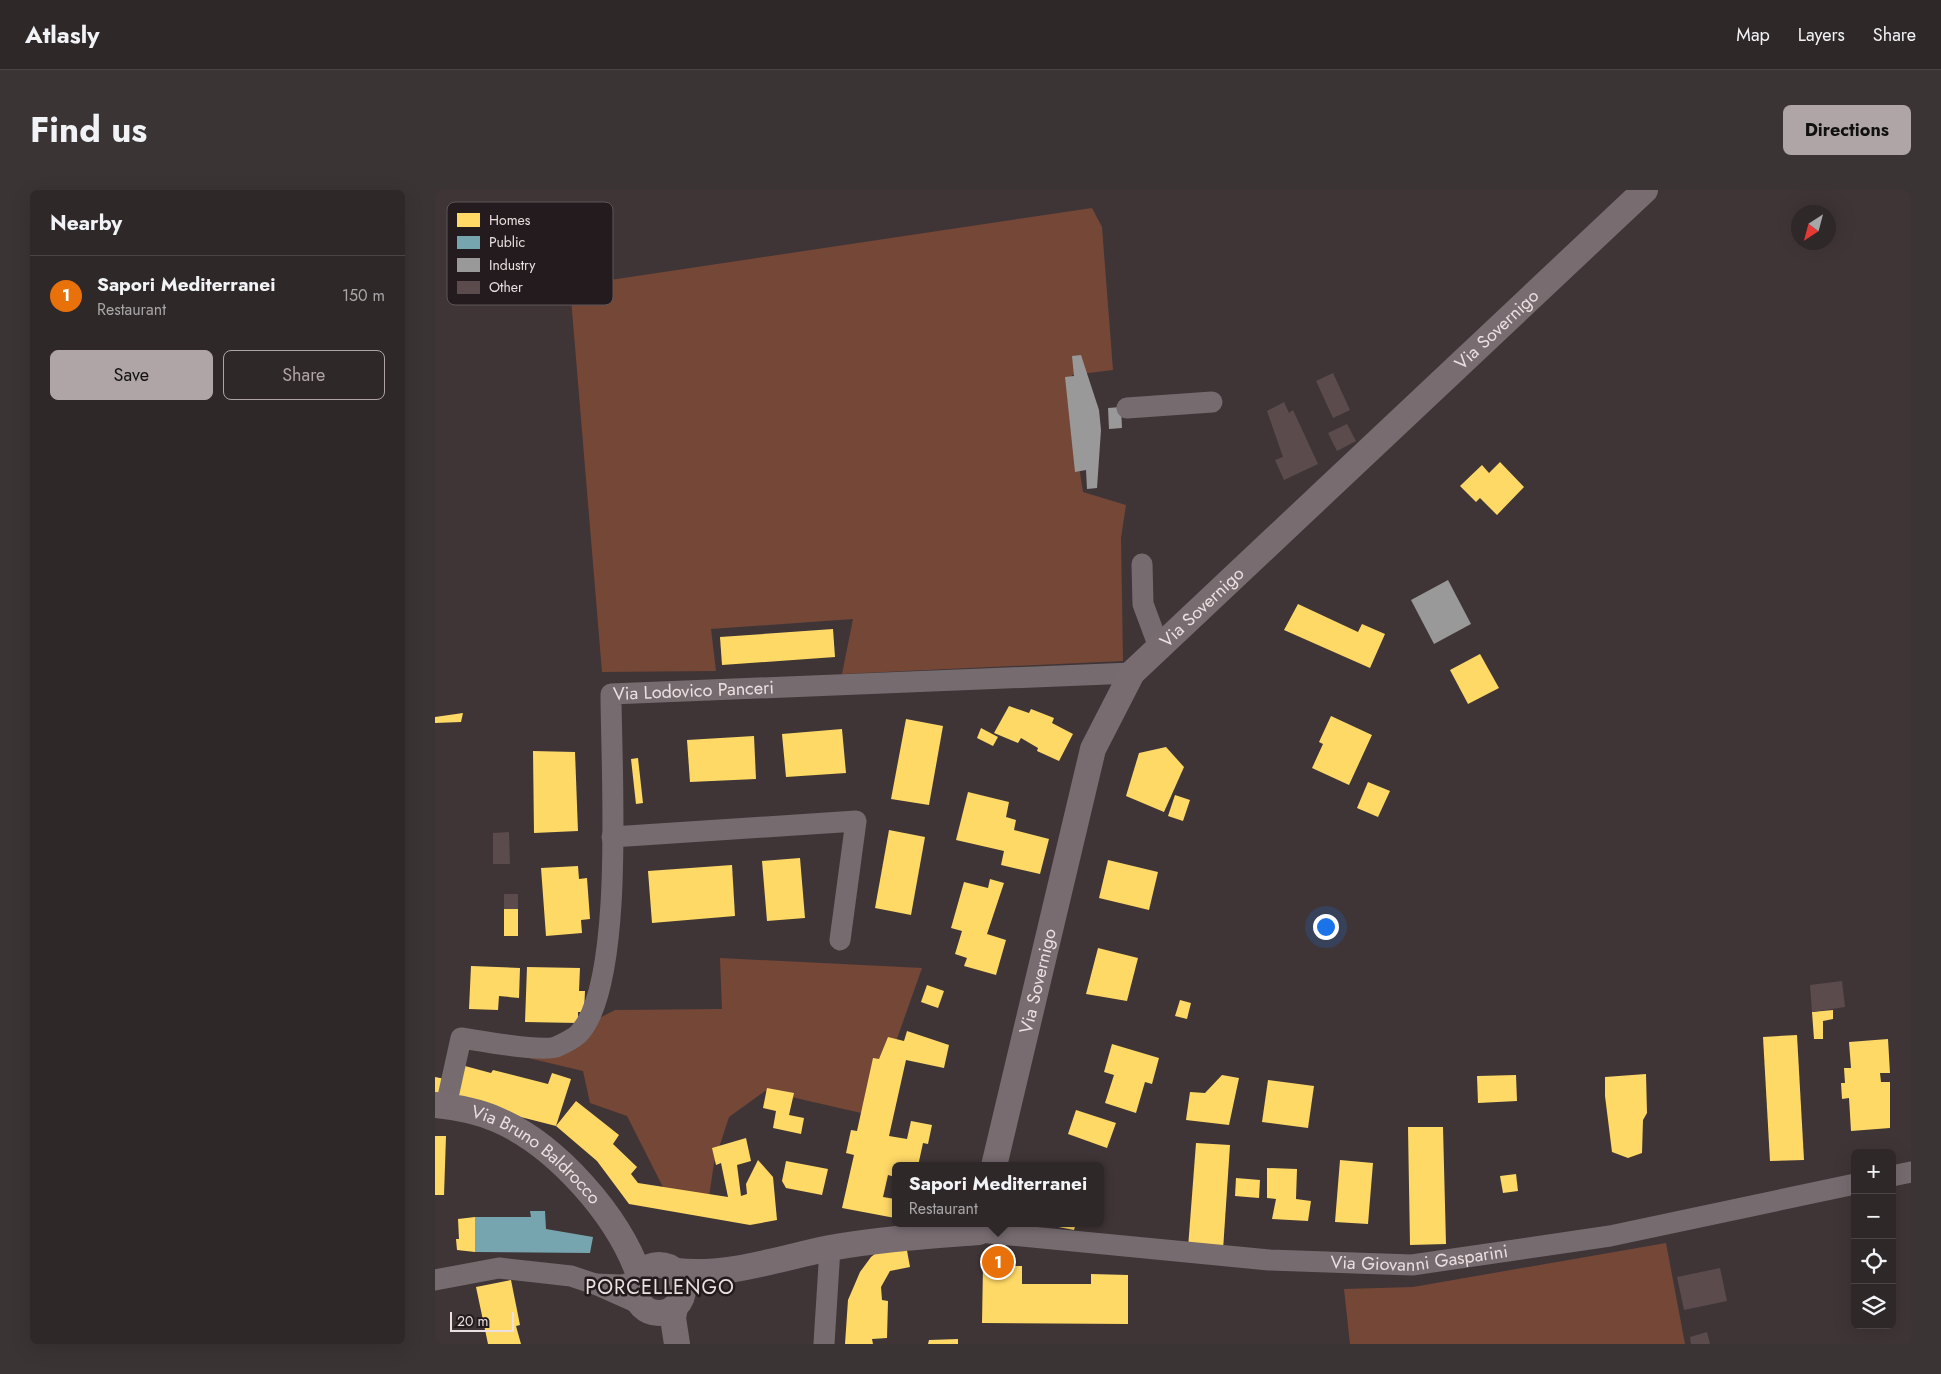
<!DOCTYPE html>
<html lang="en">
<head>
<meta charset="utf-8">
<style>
	:root { --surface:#2f2829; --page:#3b3435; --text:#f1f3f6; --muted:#a7a6a8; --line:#4a4446; --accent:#afa4a6 }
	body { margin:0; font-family:Jost,sans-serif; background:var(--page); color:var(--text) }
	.controls { position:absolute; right:15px; bottom:15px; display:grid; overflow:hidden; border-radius:8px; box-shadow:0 5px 20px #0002 }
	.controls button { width:45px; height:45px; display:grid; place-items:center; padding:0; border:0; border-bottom:1px solid var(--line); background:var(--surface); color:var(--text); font:25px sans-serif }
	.compass { position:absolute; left:1356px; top:15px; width:45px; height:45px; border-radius:50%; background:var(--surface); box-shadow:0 5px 20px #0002; rotate:216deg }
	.scale { position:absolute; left:15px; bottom:12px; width:64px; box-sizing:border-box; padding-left:5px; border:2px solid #ebdfe1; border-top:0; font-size:14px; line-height:18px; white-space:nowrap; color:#ebdfe1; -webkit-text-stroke:4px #231b1d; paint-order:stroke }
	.you { position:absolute; left:890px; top:736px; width:18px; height:18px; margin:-12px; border:4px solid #fff; border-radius:50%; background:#1a73e8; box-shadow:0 0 0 8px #1a73e833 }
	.badge { display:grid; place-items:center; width:32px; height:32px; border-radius:50%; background:var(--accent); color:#fff; font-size:16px; font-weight:700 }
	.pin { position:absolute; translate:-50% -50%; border:2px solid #fff; box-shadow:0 1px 5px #0006 }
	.popup { position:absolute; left:457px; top:972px; width:212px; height:65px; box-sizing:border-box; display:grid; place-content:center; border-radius:8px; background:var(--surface); filter:drop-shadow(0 1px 4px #0005); font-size:16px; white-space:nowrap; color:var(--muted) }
	.popup b { font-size:19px; color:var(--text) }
	.popup::after { content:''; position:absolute; left:50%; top:100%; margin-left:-10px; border:10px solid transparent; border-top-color:var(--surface) }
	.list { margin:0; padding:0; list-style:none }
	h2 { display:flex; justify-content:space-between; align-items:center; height:65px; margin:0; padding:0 20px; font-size:21px }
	h2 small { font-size:16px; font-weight:400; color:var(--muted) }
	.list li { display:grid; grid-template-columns:32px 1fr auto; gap:15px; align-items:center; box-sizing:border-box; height:80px; padding:0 20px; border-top:1px solid var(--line) }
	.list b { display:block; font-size:19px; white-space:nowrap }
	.list p { margin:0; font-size:16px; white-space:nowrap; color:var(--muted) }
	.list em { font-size:16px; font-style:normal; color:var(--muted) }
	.actions { display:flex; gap:10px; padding:15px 20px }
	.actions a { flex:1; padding:11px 0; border:1px solid var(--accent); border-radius:8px; text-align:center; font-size:18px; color:var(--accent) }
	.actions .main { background:var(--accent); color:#111 }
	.icon { flex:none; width:28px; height:28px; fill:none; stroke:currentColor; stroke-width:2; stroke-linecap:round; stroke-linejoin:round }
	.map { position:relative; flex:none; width:1476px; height:1154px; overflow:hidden; border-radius:8px }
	header { display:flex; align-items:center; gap:30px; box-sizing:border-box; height:70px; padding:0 25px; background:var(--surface); border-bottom:1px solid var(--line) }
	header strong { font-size:24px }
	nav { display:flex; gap:28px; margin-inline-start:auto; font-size:18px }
	.intro { display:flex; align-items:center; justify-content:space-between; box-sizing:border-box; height:120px; padding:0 30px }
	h1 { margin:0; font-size:35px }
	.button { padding:12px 22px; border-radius:8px; background:var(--accent); color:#111; font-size:18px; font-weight:700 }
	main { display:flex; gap:30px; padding:0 30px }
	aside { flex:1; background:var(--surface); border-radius:8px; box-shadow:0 5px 20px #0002 }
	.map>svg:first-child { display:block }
	.green { fill:#754737 }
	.homes { fill:#ffd966 }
	.public { fill:#76a5af }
	.industry { fill:#999 }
	.building { fill:#5b4b4c }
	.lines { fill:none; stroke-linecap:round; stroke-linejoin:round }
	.minor { stroke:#766c70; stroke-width:21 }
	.major { stroke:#786c71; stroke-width:26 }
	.labels { text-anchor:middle; stroke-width:5; stroke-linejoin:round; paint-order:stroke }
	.street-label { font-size:18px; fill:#ebdfe1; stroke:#231b1d }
	.quarter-label { font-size:20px; letter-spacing:1px; fill:#ebdfe1; stroke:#231b1d }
	.key { fill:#231b1d; stroke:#5f5658; stroke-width:1 }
	.key-label { font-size:14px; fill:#ebdfe1 }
</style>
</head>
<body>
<header>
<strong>Atlasly</strong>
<nav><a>Map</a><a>Layers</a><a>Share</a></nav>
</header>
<div class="intro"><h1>Find us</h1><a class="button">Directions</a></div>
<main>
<aside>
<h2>Nearby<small></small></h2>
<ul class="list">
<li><span class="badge" style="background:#e8710a">1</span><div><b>Sapori Mediterranei</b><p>Restaurant</p></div><em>150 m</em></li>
</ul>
<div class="actions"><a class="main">Save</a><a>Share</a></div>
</aside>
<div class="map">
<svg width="1476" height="1154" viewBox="0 0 1476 1154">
	<rect width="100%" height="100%" fill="#3f3537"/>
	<g class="green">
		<polygon points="657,18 667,37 678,180 637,185 647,265 643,270 648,302 691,315 686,348 688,471 407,484 418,429 276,439 281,481 167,482 135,96"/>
		<polygon points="285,768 487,778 435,925 330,901 294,927 279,973 274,1007 228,997 192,926 155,913 148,881 89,867 180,820 287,819"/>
		<polygon points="1231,1053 1250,1154 915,1154 909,1099 978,1097"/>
	</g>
	<g class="homes">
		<polygon points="1065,272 1089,297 1062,325 1045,308 1041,312 1025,296 1047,275 1054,283"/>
		<polygon points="863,414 923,442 927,434 950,444 935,478 849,440"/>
		<polygon points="398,439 400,467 287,475 285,447"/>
		<polygon points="1045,464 1064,498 1033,514 1015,480"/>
		<polygon points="574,516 594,523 596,519 619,528 617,533 638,544 624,571 602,561 603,558 586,548 583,553 559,543"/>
		<polygon points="28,523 26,532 0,533 0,527"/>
		<polygon points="896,526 937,545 914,595 877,578 888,554 884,552"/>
		<polygon points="471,529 508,536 494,615 456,609"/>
		<polygon points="546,538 563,547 558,556 542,548"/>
		<polygon points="407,539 411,583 351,587 347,544"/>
		<polygon points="319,546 321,589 255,592 252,550"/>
		<polygon points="731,557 749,577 729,622 691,606 704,563"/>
		<polygon points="98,561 140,562 143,641 99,643"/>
		<polygon points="203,568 208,613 201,614 196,569"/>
		<polygon points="933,592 955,601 943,627 922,618"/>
		<polygon points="533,602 574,612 571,627 581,630 579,640 614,649 605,684 566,675 569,661 521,650"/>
		<polygon points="740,605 755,610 748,631 733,626"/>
		<polygon points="454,640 490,647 476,725 440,718"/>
		<polygon points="365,668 370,728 332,731 327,671"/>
		<polygon points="673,670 723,682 714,720 664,708"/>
		<polygon points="297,675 300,726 217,733 213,681"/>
		<polygon points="143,676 144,689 152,688 155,729 146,730 147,743 111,746 106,678"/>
		<polygon points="555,689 569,693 552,744 571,750 561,785 529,776 532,768 520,764 527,741 516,738 529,692 553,698"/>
		<rect x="69" y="719" width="14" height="27"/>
		<polygon points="663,758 703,768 692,811 651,804"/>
		<polygon points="36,776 85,778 84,808 64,806 63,820 34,819"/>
		<polygon points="92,777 145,778 144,801 150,801 149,822 143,822 143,833 90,832"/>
		<polygon points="492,795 509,801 503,818 486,812"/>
		<polygon points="745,810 756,813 752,829 740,826"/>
		<polygon points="1398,820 1398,829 1388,831 1388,849 1379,849 1377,822"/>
		<polygon points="472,841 514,855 509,878 471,870 454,946 472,949 476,931 497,935 493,954 488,953 483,976 460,976 460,987 453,985 448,1007 460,1009 460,1028 407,1018 419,965 411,963 416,940 422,941 438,868 444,869 453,847 469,851"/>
		<polygon points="1362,845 1369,970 1335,971 1328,847"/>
		<polygon points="1453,849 1455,883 1445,883 1446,892 1455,892 1455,938 1416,941 1414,908 1407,909 1406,893 1410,893 1409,878 1416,878 1414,852"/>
		<polygon points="677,854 724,868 717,894 710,892 701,923 670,913 679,885 669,882"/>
		<polygon points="30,876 56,883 58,880 113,894 117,883 136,889 121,936 19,910"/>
		<polygon points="1211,884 1212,923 1208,930 1207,963 1193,968 1177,962 1170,906 1170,887"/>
		<polygon points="787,885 804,888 794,935 751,930 755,902 770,903"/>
		<polygon points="1081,885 1082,911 1043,913 1042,886"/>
		<polygon points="0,887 10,889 6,908 0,907"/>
		<polygon points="833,890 879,896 873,938 827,932"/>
		<polygon points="332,898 359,903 354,925 369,928 366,944 338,938 341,921 328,918"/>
		<polygon points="141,911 184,945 178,954 202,977 196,984 203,993 293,1007 286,973 281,975 277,958 311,948 316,971 302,975 306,1006 312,1004 311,994 323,970 338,987 342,1030 315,1035 194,1014 162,971 121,936"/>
		<polygon points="641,920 681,933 672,958 633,944"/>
		<polygon points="973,937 1008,937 1011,1054 975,1055"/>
		<polygon points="0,946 11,946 9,1005 0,1005"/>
		<polygon points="761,953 795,955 788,1060 753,1058"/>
		<polygon points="905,970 938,973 933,1034 900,1032"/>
		<polygon points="351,971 393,979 387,1005 351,998 347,991"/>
		<polygon points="832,978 862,979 861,1009 876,1011 873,1031 837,1029 841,1009 832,1008"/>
		<polygon points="1081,984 1083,1001 1068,1003 1065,986"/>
		<polygon points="801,988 825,990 824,1008 800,1006"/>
		<polygon points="40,1027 40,1062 22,1060 21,1049 24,1049 23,1029"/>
		<polygon points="603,1033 641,1033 639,1040"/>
		<polygon points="471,1055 475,1077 455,1081 446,1097 447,1110 453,1111 452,1148 437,1149 438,1154 410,1154 413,1110 425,1082 436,1067 446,1059"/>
		<polygon points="548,1076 587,1076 587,1094 656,1094 656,1084 693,1085 693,1134 547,1133"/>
		<polygon points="76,1090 85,1135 81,1136 86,1154 53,1154 41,1097"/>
		<polygon points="523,1149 523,1154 493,1154 494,1150"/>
	</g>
	<polygon class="public" points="95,1021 110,1021 111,1039 158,1047 155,1063 40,1062 40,1027 96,1027"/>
	<g class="industry">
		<polygon points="646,165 664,220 666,240 662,298 652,299 651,280 640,282 630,187 639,186 637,166"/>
		<polygon points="686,217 687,238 674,239 673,218"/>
		<polygon points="1013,390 1036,434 999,454 976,410"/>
	</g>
	<g class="building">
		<polygon points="898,183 915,220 898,228 881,191"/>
		<polygon points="849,212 854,223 858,220 883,274 849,290 840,270 848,267 832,221"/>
		<polygon points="912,234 921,251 902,261 893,243"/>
		<polygon points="74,642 75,674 58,674 58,643"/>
		<rect x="69" y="704" width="14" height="15"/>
		<polygon points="1407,791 1410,817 1377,822 1375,795"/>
		<polygon points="1285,1078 1292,1111 1249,1120 1242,1087"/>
		<polygon points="1272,1142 1275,1154 1256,1154 1255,1147"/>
	</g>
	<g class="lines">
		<g class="minor">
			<polyline points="692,218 777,212"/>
			<polyline points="707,374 708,414 724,457"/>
			<polyline points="177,647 421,631 405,750"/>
			<path id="s1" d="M11 916 26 848C46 851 104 862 121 857 128 854 142 847 146 841 190 788 176 577 176 504L697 483"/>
			<polyline points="1457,986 1476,982"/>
			<path id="s2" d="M544 1042 834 1070 977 1075 1175 1046 1420 994"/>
			<polyline points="0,1090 64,1078 136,1086 160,1094"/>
			<polyline points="201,1092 186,1095 160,1094 205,1114"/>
			<polyline points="389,1154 395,1058"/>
		</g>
		<g class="major">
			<path id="s3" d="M0 915C21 917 43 921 63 930 121 955 183 1025 204 1085"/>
			<path id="s4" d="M559 976 658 559 697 483 1210 0"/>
			<circle cx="224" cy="1099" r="24"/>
			<path d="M241 1081C293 1087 345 1068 395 1058 445 1049 494 1046 544 1042L546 1033"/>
			<polyline points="240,1117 238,1128 242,1154"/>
		</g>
	</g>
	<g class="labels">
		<g class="street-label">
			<text dy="6" stroke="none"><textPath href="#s4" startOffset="1015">Via Sovernigo</textPath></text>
			<text dy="6" stroke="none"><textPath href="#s4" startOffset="610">Via Sovernigo</textPath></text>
			<text dy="6" stroke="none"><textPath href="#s1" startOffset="620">Via Lodovico Panceri</textPath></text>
			<text dy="6" stroke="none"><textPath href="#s4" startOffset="190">Via Sovernigo</textPath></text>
			<text dy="6" stroke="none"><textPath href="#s3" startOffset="116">Via Bruno Baldrocco</textPath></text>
			<text dy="6" stroke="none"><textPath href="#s2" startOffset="442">Via Giovanni Gasparini</textPath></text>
		</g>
		<g class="quarter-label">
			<text x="225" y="1104">PORCELLENGO</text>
		</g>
	</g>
	<rect x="12" y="12" width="166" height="103" rx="8" class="key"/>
	<rect x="22" y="23" width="23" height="14" fill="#ffd966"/>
	<rect x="22" y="46" width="23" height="13" fill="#76a5af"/>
	<rect x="22" y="68" width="23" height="14" fill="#999"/>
	<rect x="22" y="91" width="23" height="13" fill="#5b4b4c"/>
	<g class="key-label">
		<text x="54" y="35">Homes</text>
		<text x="54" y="57">Public</text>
		<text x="54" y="80">Industry</text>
		<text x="54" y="102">Other</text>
	</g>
</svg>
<div class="controls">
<button>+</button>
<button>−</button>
<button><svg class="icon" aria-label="locate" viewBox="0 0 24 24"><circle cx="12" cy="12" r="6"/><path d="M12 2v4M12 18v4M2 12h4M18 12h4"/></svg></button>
<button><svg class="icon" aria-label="layers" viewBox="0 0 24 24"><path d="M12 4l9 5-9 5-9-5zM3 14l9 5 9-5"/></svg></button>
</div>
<svg class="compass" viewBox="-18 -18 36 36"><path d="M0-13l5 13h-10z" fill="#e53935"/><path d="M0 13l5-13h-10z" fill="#a7a6a8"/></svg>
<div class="scale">20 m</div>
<div class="you"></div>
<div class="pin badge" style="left:563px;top:1072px;background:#e8710a">1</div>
<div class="popup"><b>Sapori Mediterranei</b>Restaurant</div>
</div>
</main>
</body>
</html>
